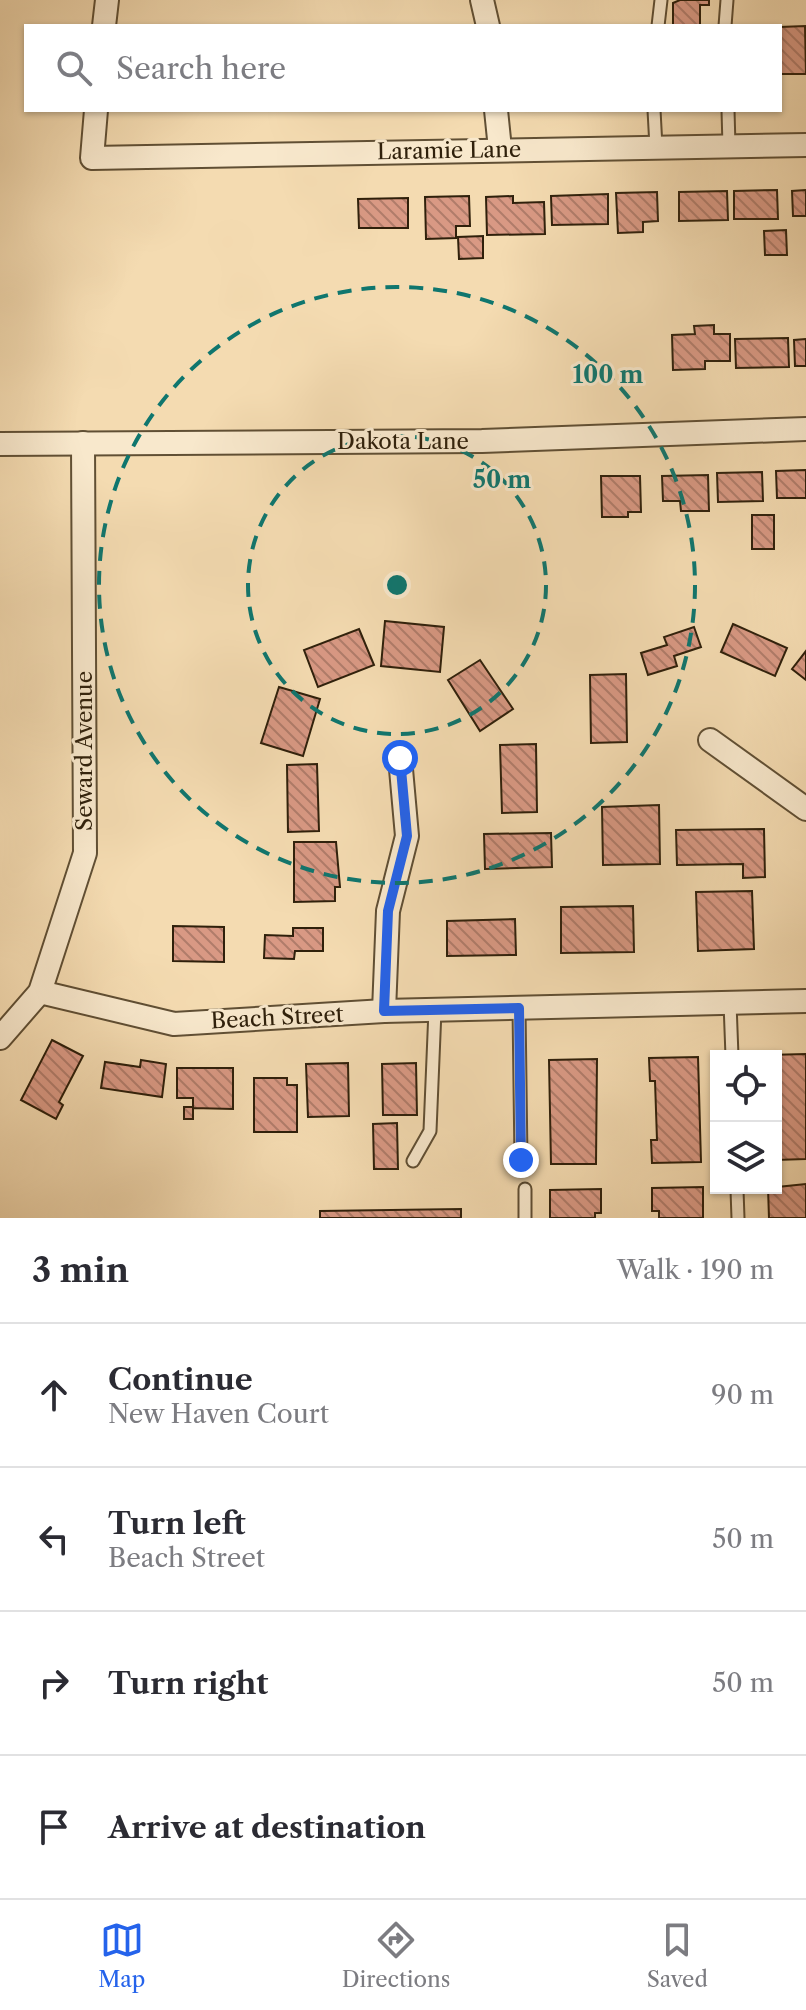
<!DOCTYPE html>
<html lang="en">
<head>
<meta charset="utf-8">
<style>
	:root { --surface:#fff; --page:#f2f2f3; --text:#2b2b33; --muted:#7c7c81; --line:#e1e1e2; --accent:#2563eb }
	body { margin:0; font-family:"Libre Caslon Text",serif; background:var(--page); color:var(--text) }
	.controls { position:absolute; right:24px; bottom:24px; display:grid; overflow:hidden; border-radius:0px; box-shadow:0 2px 6px #0004 }
	.controls button { width:72px; height:72px; display:grid; place-items:center; padding:0; border:0; border-bottom:2px solid var(--line); background:var(--surface); color:var(--text); font:40px sans-serif }
	.stop { position:absolute; width:24px; height:24px; margin:-18px; border:6px solid #2563eb; border-radius:50%; background:#fff }
	.stop.end { background:#2563eb; border-color:#fff; box-shadow:0 2px 8px #0008 }
	.list { margin:0; padding:0; list-style:none }
	h2 { display:flex; justify-content:space-between; align-items:center; height:104px; margin:0; padding:0 32px; font-size:34px }
	h2 small { font-size:26px; font-weight:400; color:var(--muted) }
	.list li { display:grid; grid-template-columns:52px 1fr auto; gap:24px; align-items:center; box-sizing:border-box; height:144px; padding:0 32px; border-top:2px solid var(--line) }
	.list b { display:block; font-size:30px; white-space:nowrap }
	.list p { margin:0; font-size:26px; white-space:nowrap; color:var(--muted) }
	.list em { font-size:26px; font-style:normal; color:var(--muted) }
	.icon { flex:none; width:44px; height:44px; fill:none; stroke:currentColor; stroke-width:2; stroke-linecap:round; stroke-linejoin:round }
	.map { position:relative; flex:none; width:806px; height:1218px; overflow:hidden }
	.search { position:absolute; background:var(--surface); box-shadow:0 2px 6px #0004; left:24px; right:24px; top:24px; height:88px; display:flex; align-items:center; gap:20px; box-sizing:border-box; padding:0 28px; border-radius:0px; color:var(--muted); font-size:30px }
	.sheet { height:680px; background:var(--surface) }
	nav { display:flex; justify-content:space-around; align-items:center; box-sizing:border-box; height:112px; border-top:2px solid var(--line); background:var(--surface); font-size:22px; color:var(--muted) }
	nav a { display:grid; justify-items:center; gap:4px }
	nav .on { color:var(--accent) }
	.map>svg:first-child { display:block }
	.building { fill:url(#building-back-hatch); stroke:#2f200b; stroke-width:2 }
	.lines { fill:none; stroke-linecap:round; stroke-linejoin:round }
	.lane-casing { stroke:#604f34; stroke-width:15 }
	.street-casing { stroke:#604f34; stroke-width:26 }
	.lane { stroke:#f8e8cc; stroke-width:11 }
	.street { stroke:#f8e8cc; stroke-width:22 }
	.route { stroke:#2563eb; stroke-width:10 }
	.ring { fill:none; stroke:#0f766e; stroke-width:4; stroke-dasharray:14 10 }
	.labels { text-anchor:middle; stroke-width:6; stroke-linejoin:round; paint-order:stroke }
	.street-label { font-size:22px; fill:#2f200b; stroke:#f8e8cc }
	.centre { fill:#0f766e; stroke:#f8e8cc; stroke-width:4 }
	.ring-label { font-size:24px; text-anchor:middle; font-weight:bold; fill:#0f766e; stroke:#f8e8cc; stroke-width:6; stroke-linejoin:round; paint-order:stroke }
</style>
</head>
<body>
<div class="map">
<svg width="806" height="1218" viewBox="0 0 806 1218">
	<defs>
		<pattern id="building-back-hatch" width="6" height="6" patternUnits="userSpaceOnUse" patternTransform="scale(2)"><rect width="6" height="6" fill="#d99984"/><path d="M-1 5l2 2M0 0l6 6M5-1l2 2" fill="none" stroke="#b07c6a"/></pattern>
	</defs>
	<rect width="100%" height="100%" fill="#f4dbb1"/>
	<filter id="stains"><feTurbulence type="fractalNoise" baseFrequency=".0025" numOctaves="4"/><feColorMatrix values="0 0 0 0 .2 0 0 0 0 .09 0 0 0 0 .02 0 0 0 .5 -.17"/></filter>
	<radialGradient id="worn" r=".72"><stop offset=".6" stop-color="#630" stop-opacity="0"/><stop offset="1" stop-color="#630" stop-opacity=".3"/></radialGradient>
	<g class="building">
		<polygon points="680,0 709,0 709,5 700,5 700,26 673,26 673,3"/>
		<polygon points="805,26 806,74 780,74 780,27"/>
		<polygon points="777,190 778,219 734,219 734,191"/>
		<polygon points="806,190 806,216 793,216 792,191"/>
		<polygon points="727,191 728,220 679,221 679,192"/>
		<polygon points="657,192 658,221 643,222 643,232 618,233 616,193"/>
		<polygon points="608,194 608,224 552,225 551,196"/>
		<polygon points="469,196 470,226 456,226 456,238 426,239 425,197"/>
		<polygon points="513,196 513,203 544,202 545,234 487,235 486,197"/>
		<polygon points="408,198 408,228 359,228 358,199"/>
		<polygon points="786,230 787,255 765,255 764,231"/>
		<polygon points="483,236 483,258 459,259 458,237"/>
		<polygon points="714,325 714,334 730,334 730,361 705,361 705,369 673,370 672,335 695,334 694,326"/>
		<polygon points="788,338 789,367 736,368 735,339"/>
		<polygon points="806,339 806,366 795,366 794,340"/>
		<polygon points="806,470 806,498 777,498 776,471"/>
		<polygon points="762,472 763,501 718,502 717,473"/>
		<polygon points="708,475 709,511 681,511 680,501 663,501 662,476"/>
		<polygon points="601,476 640,476 641,512 628,512 628,517 602,517"/>
		<rect x="752" y="515" width="22" height="34"/>
		<polygon points="385,621 444,627 440,672 381,666"/>
		<polygon points="733,624 787,648 775,676 721,652"/>
		<polygon points="694,627 701,647 674,656 677,666 648,675 641,653 667,645 664,637"/>
		<polygon points="359,629 374,665 318,687 304,650"/>
		<polygon points="806,651 806,680 792,669"/>
		<polygon points="480,660 513,709 480,731 448,680"/>
		<polygon points="626,674 627,742 591,743 590,675"/>
		<polygon points="279,687 320,699 303,756 261,743"/>
		<polygon points="536,744 537,812 502,813 500,745"/>
		<polygon points="317,764 319,831 288,832 287,765"/>
		<polygon points="659,805 660,864 603,865 602,807"/>
		<polygon points="764,829 765,877 743,878 743,864 677,865 676,830"/>
		<polygon points="551,833 552,867 485,869 484,834"/>
		<polygon points="294,842 336,842 340,887 335,887 335,901 294,902"/>
		<polygon points="752,891 754,949 698,951 696,892"/>
		<polygon points="633,906 634,952 561,953 561,907"/>
		<polygon points="515,919 516,955 447,956 447,921"/>
		<polygon points="173,926 224,927 224,962 173,961"/>
		<polygon points="293,928 323,928 323,951 295,951 294,959 264,958 265,935 293,936"/>
		<polygon points="52,1040 83,1056 59,1102 63,1105 56,1119 21,1100"/>
		<polygon points="806,1054 806,1159 776,1160 776,1056 767,1055"/>
		<polygon points="698,1057 701,1162 652,1163 651,1140 657,1140 655,1081 650,1081 649,1058"/>
		<polygon points="597,1059 596,1164 551,1164 549,1060"/>
		<polygon points="141,1060 166,1064 162,1097 101,1088 105,1062 140,1067"/>
		<polygon points="348,1063 349,1116 308,1117 306,1064"/>
		<polygon points="416,1063 417,1115 383,1115 382,1064"/>
		<polygon points="177,1068 233,1068 233,1109 193,1108 193,1119 184,1119 184,1107 193,1107 193,1098 177,1098"/>
		<polygon points="254,1078 287,1078 287,1085 297,1085 297,1132 254,1132"/>
		<polygon points="397,1123 398,1169 374,1169 373,1124"/>
		<polygon points="806,1184 806,1218 769,1218 768,1188"/>
		<polygon points="703,1187 703,1218 659,1218 659,1211 652,1211 652,1188"/>
		<polygon points="601,1189 601,1213 595,1213 595,1218 550,1218 550,1190"/>
		<polygon points="461,1209 461,1218 320,1218 320,1211"/>
	</g>
	<g class="lines">
		<defs>
			<g id="lane">
				<polyline points="658,26 661,0"/>
				<polyline points="725,26 727,0"/>
				<polyline points="654,110 656,147"/>
				<polyline points="728,110 729,146"/>
				<polyline points="730,1003 732,1056"/>
				<polyline points="519,1008 521,1160"/>
				<polyline points="413,1161 430,1131 435,1010"/>
				<polyline points="525,1189 525,1218"/>
				<polyline points="737,1190 738,1218"/>
			</g>
			<g id="street">
				<polyline points="482,0 488,26"/>
				<polyline points="104,26 107,0"/>
				<polyline points="96,110 92,158 806,145"/>
				<polyline points="496,110 500,149"/>
				<polyline points="0,444 482,441 806,429"/>
				<polyline points="710,740 806,809"/>
				<polyline points="40,992 174,1024 384,1011 806,1001"/>
				<polyline points="384,1011 388,911 407,836 400,758"/>
				<polyline points="0,1038 40,992 85,853 83,443"/>
			</g>
		</defs>
		<use href="#lane" class="lane-casing"/>
		<use href="#street" class="street-casing"/>
		<use href="#lane" class="lane"/>
		<use href="#street" class="street"/>
	</g>
	<g class="lines">
		<polyline class="route" points="400,758 407,836 388,911 384,1011 519,1008 521,1160"/>
	</g>
	<g class="ring">
		<circle cx="397" cy="585" r="149"/>
		<circle cx="397" cy="585" r="298"/>
	</g>
	<g class="labels">
		<g class="street-label">
			<text transform="translate(449 150) rotate(-1)" y="8">Laramie Lane</text>
			<text x="403" y="449">Dakota Lane</text>
			<text transform="translate(84 751) rotate(-90)" y="8">Seward Avenue</text>
			<text transform="translate(277 1017) rotate(-3)" y="8">Beach Street</text>
		</g>
	</g>
	<circle cx="397" cy="585" r="12" class="centre"/>
	<g class="ring-label">
		<text x="608" y="383">100 m</text>
		<text x="502" y="488">50 m</text>
	</g>
	<rect width="100%" height="100%" filter="url(#stains)"/>
	<rect width="100%" height="100%" fill="url(#worn)"/>
</svg>
<div class="controls">
<button><svg class="icon" aria-label="locate" viewBox="0 0 24 24"><circle cx="12" cy="12" r="6"/><path d="M12 2v4M12 18v4M2 12h4M18 12h4"/></svg></button>
<button><svg class="icon" aria-label="layers" viewBox="0 0 24 24"><path d="M12 4l9 5-9 5-9-5zM3 14l9 5 9-5"/></svg></button>
</div>
<div class="stop" style="left:400px;top:758px"></div>
<div class="stop end" style="left:521px;top:1160px"></div>
<div class="search"><svg class="icon" aria-label="search" viewBox="0 0 24 24"><circle cx="10" cy="10" r="6"/><path d="M15 15l6 6"/></svg>Search here</div>
</div>
<section class="sheet">
<h2>3 min<small>Walk · 190 m</small></h2>
<ul class="list">
<li><svg class="icon" aria-label="ahead" viewBox="0 0 24 24"><path d="M12 20V5M6 11l6-6 6 6"/></svg><div><b>Continue</b><p>New Haven Court</p></div><em>90 m</em></li>
<li><svg class="icon" aria-label="left" viewBox="0 0 24 24"><path d="M17 20v-9H6M10 6l-5 5 5 5"/></svg><div><b>Turn left</b><p>Beach Street</p></div><em>50 m</em></li>
<li><svg class="icon" aria-label="right" viewBox="0 0 24 24"><path d="M7 20v-9h11M14 6l5 5-5 5"/></svg><div><b>Turn right</b></div><em>50 m</em></li>
<li><svg class="icon" aria-label="arrive" viewBox="0 0 24 24"><path d="M6 21V4h12l-3 4 3 4H6"/></svg><div><b>Arrive at destination</b></div></li>
</ul>
</section>
<nav>
<a class="on"><svg class="icon" aria-label="map" viewBox="0 0 24 24"><path d="M3 6l6-2 6 2 6-2v14l-6 2-6-2-6 2zM9 4v14M15 6v14"/></svg>Map</a>
<a><svg class="icon" aria-label="directions" viewBox="0 0 24 24"><path d="M12 3l9 9-9 9-9-9zM9 14v-3h6M13 9l2 2-2 2"/></svg>Directions</a>
<a><svg class="icon" aria-label="saved" viewBox="0 0 24 24"><path d="M7 4h10v16l-5-4-5 4z"/></svg>Saved</a>
</nav>
</body>
</html>
